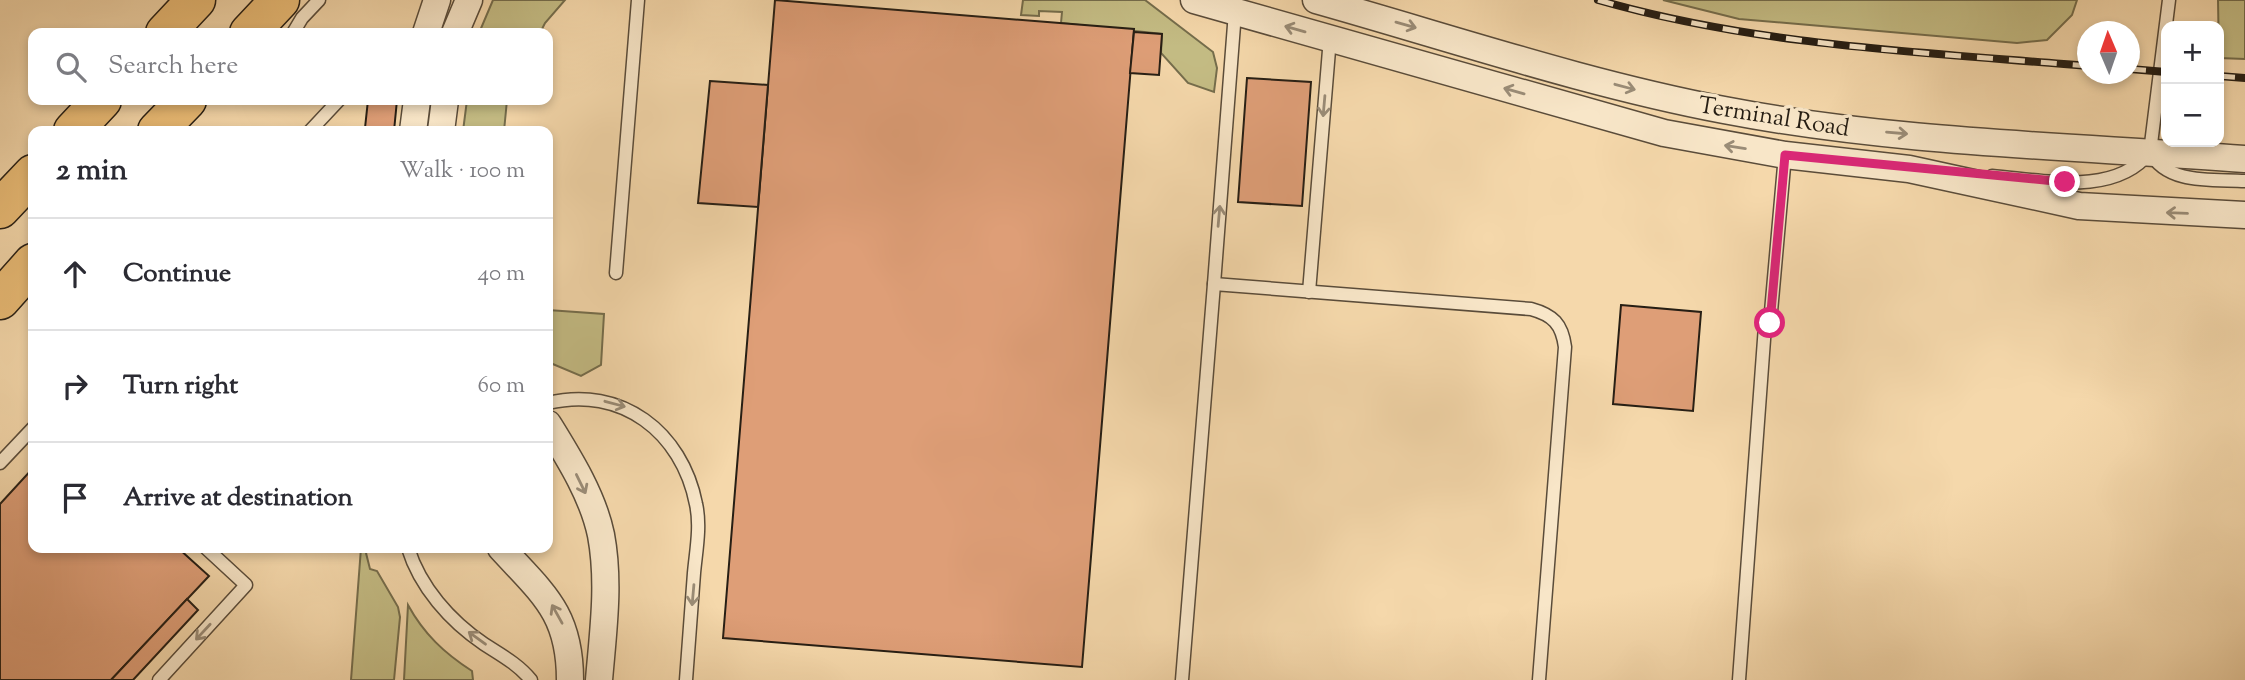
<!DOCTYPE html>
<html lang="en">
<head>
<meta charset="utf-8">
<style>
	:root { --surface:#fff; --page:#f2f2f3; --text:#2b2b33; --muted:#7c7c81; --line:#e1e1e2 }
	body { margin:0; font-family:"Sorts Mill Goudy",serif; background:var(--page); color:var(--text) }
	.controls { position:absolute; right:21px; top:21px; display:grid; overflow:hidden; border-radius:14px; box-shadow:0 4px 10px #0003 }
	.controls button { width:63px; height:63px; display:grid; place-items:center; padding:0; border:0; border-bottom:2px solid var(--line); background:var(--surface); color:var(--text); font:35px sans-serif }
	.compass { position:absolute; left:2077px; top:21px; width:63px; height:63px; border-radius:50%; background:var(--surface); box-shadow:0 4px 10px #0003; rotate:358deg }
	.stop { position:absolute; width:21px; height:21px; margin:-16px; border:5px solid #db2777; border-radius:50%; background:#fff }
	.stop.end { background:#db2777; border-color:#fff; box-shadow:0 2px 7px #0008 }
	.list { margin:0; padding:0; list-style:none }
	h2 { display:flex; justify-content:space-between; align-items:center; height:91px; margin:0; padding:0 28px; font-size:30px }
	h2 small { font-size:23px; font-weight:400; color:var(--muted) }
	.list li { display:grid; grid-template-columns:46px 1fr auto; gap:21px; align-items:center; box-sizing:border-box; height:112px; padding:0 28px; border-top:2px solid var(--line) }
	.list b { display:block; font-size:26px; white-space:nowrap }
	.list em { font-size:23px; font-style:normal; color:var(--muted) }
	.icon { flex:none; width:38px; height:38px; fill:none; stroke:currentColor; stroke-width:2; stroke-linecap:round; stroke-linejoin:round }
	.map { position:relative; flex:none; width:2245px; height:680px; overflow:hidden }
	.search { position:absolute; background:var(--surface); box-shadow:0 4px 10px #0003; left:28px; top:28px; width:525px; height:77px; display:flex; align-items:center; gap:18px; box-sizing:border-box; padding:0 24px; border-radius:14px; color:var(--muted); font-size:26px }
	.panel { position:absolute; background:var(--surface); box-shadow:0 4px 10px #0003; left:28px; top:126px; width:525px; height:427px; border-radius:14px }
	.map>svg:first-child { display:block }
	.green { fill:#c4bc84; stroke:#756d4c; stroke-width:2 }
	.building { fill:#de9e77; stroke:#261e14; stroke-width:2 }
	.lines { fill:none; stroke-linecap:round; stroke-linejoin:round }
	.service-casing { stroke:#5a4c3a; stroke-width:15 }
	.minor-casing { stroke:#5a4c3a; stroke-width:29 }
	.primary-casing { stroke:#261e14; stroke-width:41 }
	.service { stroke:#f8e6c8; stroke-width:12 }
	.minor { stroke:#f8e6c8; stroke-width:26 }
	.primary { stroke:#eabc76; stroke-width:38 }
	.rail-casing { stroke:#261e14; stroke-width:8 }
	.rail { stroke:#f8e6c8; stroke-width:5; stroke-dasharray:16; stroke-linecap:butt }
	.oneway { stroke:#9a8c77 }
	.route { stroke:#db2777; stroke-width:9 }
	.labels { text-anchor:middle; stroke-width:7; stroke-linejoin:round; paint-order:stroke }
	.street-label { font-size:24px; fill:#261e14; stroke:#f8e6c8 }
</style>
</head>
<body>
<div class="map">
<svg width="2245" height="680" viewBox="0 0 2245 680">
	<rect width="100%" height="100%" fill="#f5d8ab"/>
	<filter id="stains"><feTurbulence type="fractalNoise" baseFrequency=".00286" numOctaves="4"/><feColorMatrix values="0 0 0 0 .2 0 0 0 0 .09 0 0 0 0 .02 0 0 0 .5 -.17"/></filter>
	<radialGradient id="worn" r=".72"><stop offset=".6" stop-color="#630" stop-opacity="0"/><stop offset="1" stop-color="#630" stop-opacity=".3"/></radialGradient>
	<g class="green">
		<polygon points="493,0 565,0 545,23 540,33 479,33"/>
		<polygon points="1023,0 1145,0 1213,52 1217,68 1214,92 1188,83 1161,53 1162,34 1061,23 1062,12 1039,11 1039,16 1021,15"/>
		<polygon points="1663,0 2077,0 2072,15 2047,40 2017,43 1739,19"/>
		<polygon points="2218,0 2245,0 2245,59 2219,58"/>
		<polygon points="467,100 507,100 504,131 463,131"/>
		<polygon points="548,310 604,314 601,365 581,376 548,362"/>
		<polygon points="361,548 372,548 366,553 370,569 377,571 398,607 400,617 394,680 351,680"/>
		<path d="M408 605C424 634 444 653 472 671L473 680H404Z"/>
	</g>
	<g class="building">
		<polygon points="775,0 1134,29 1082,667 723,638"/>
		<polygon points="1134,32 1162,34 1159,75 1130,73"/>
		<polygon points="1247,78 1311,82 1302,206 1238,202"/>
		<polygon points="710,81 768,85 758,207 698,203"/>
		<polygon points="368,100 397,100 394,131 365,128"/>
		<polygon points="1621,305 1701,312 1693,411 1613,404"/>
		<polygon points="33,468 33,548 178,548 209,576 111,680 0,680 0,504"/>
		<polygon points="187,599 198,610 133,680 111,680"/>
	</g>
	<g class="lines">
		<defs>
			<g id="service">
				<polyline points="293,33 302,18 319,0"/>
				<polyline points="310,131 339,100"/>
				<polyline points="2150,152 2169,0"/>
				<path d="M1992 176C2042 180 2115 197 2150 152 2167 185 2213 179 2245 181"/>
				<polyline points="616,273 638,0"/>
				<polyline points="1214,284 1235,12"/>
				<polyline points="1309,292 1330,38"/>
				<path d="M548 403C621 385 682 432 696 504 701 526 696 551 694 573 691 609 689 644 686 680"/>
				<polyline points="0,463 33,428"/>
				<path d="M408 548C420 587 450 621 484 644 501 655 518 664 531 680"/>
				<polyline points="159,680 246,585 206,548"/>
				<path d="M1182 680 1214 284 1531 309C1553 315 1562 324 1565 347L1539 680"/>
				<polyline points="1739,680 1765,326 1770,323 1785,155"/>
			</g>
			<g id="minor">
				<polyline points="1194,0 1664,133 1785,155 1909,169 2079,206 2245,215"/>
				<path d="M1316 0C1451 38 1587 84 1724 110 1895 143 2072 146 2245 159"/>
				<polyline points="426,33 437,0"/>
				<polyline points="455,33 469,0"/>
				<polyline points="413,131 417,100"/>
				<polyline points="441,131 445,100"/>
				<path d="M548 424C569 458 593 496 601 535 610 583 603 632 599 680"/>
				<path d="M501 548C543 594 570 613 570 680"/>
			</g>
			<g id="primary">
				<polyline points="165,33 196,0"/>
				<polyline points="249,33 280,0"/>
				<polyline points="73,131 102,100"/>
				<polyline points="157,131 187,100"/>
				<polyline points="0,209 33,174"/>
				<polyline points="0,300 33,263"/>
			</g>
		</defs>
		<use href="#service" class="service-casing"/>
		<use href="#minor" class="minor-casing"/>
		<use href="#primary" class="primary-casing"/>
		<use href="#service" class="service"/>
		<use href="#minor" class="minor"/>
		<use href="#primary" class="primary"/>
		<defs>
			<g id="rail">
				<path d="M1598 0C1757 46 1923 52 2088 66"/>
				<polyline points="2130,69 2166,72"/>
				<polyline points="2219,76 2245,78"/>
			</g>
		</defs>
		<use href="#rail" class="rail-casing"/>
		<use href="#rail" class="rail"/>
	</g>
	<defs><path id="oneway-shaft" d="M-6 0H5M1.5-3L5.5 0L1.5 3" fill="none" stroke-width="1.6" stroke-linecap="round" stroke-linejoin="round" transform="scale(1.75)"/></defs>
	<g class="oneway">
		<use href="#oneway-shaft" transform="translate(1406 25) rotate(16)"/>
		<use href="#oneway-shaft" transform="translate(1295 29) rotate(-164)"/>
		<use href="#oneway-shaft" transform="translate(1625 87) rotate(15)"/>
		<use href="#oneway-shaft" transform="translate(1514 91) rotate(-164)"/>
		<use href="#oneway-shaft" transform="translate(1324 106) rotate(95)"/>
		<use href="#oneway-shaft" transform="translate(1897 133) rotate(5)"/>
		<use href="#oneway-shaft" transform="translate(1735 147) rotate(-171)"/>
		<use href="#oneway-shaft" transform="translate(2177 213) rotate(-178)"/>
		<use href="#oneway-shaft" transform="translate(1219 216) rotate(-85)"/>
		<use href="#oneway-shaft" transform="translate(615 404) rotate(15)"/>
		<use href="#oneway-shaft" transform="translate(581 484) rotate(64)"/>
		<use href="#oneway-shaft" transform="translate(693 595) rotate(95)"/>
		<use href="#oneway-shaft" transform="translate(557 614) rotate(-119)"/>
		<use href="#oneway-shaft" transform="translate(203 632) rotate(133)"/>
		<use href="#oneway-shaft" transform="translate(477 638) rotate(-144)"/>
	</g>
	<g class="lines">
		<polyline class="route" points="1770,323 1785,155 2065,182"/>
	</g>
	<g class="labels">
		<g class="street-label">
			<text transform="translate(1774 116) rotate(9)" y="8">Terminal Road</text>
		</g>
	</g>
	<rect width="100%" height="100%" filter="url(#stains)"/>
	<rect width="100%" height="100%" fill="url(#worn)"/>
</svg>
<div class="controls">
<button>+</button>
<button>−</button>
</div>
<svg class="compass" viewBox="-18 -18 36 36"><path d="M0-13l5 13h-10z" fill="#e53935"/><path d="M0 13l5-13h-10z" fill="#7c7c81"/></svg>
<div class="stop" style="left:1770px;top:323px"></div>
<div class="stop end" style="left:2065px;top:182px"></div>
<div class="search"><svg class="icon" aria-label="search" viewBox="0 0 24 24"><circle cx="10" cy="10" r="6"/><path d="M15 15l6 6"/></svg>Search here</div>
<section class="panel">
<h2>2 min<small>Walk · 100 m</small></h2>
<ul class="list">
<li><svg class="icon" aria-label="ahead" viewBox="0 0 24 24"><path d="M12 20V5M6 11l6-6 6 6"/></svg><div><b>Continue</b></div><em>40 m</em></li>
<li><svg class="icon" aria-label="right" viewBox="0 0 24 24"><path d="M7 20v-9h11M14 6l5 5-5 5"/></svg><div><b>Turn right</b></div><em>60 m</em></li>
<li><svg class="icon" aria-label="arrive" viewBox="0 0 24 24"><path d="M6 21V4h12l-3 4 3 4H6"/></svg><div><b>Arrive at destination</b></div></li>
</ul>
</section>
</div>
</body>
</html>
